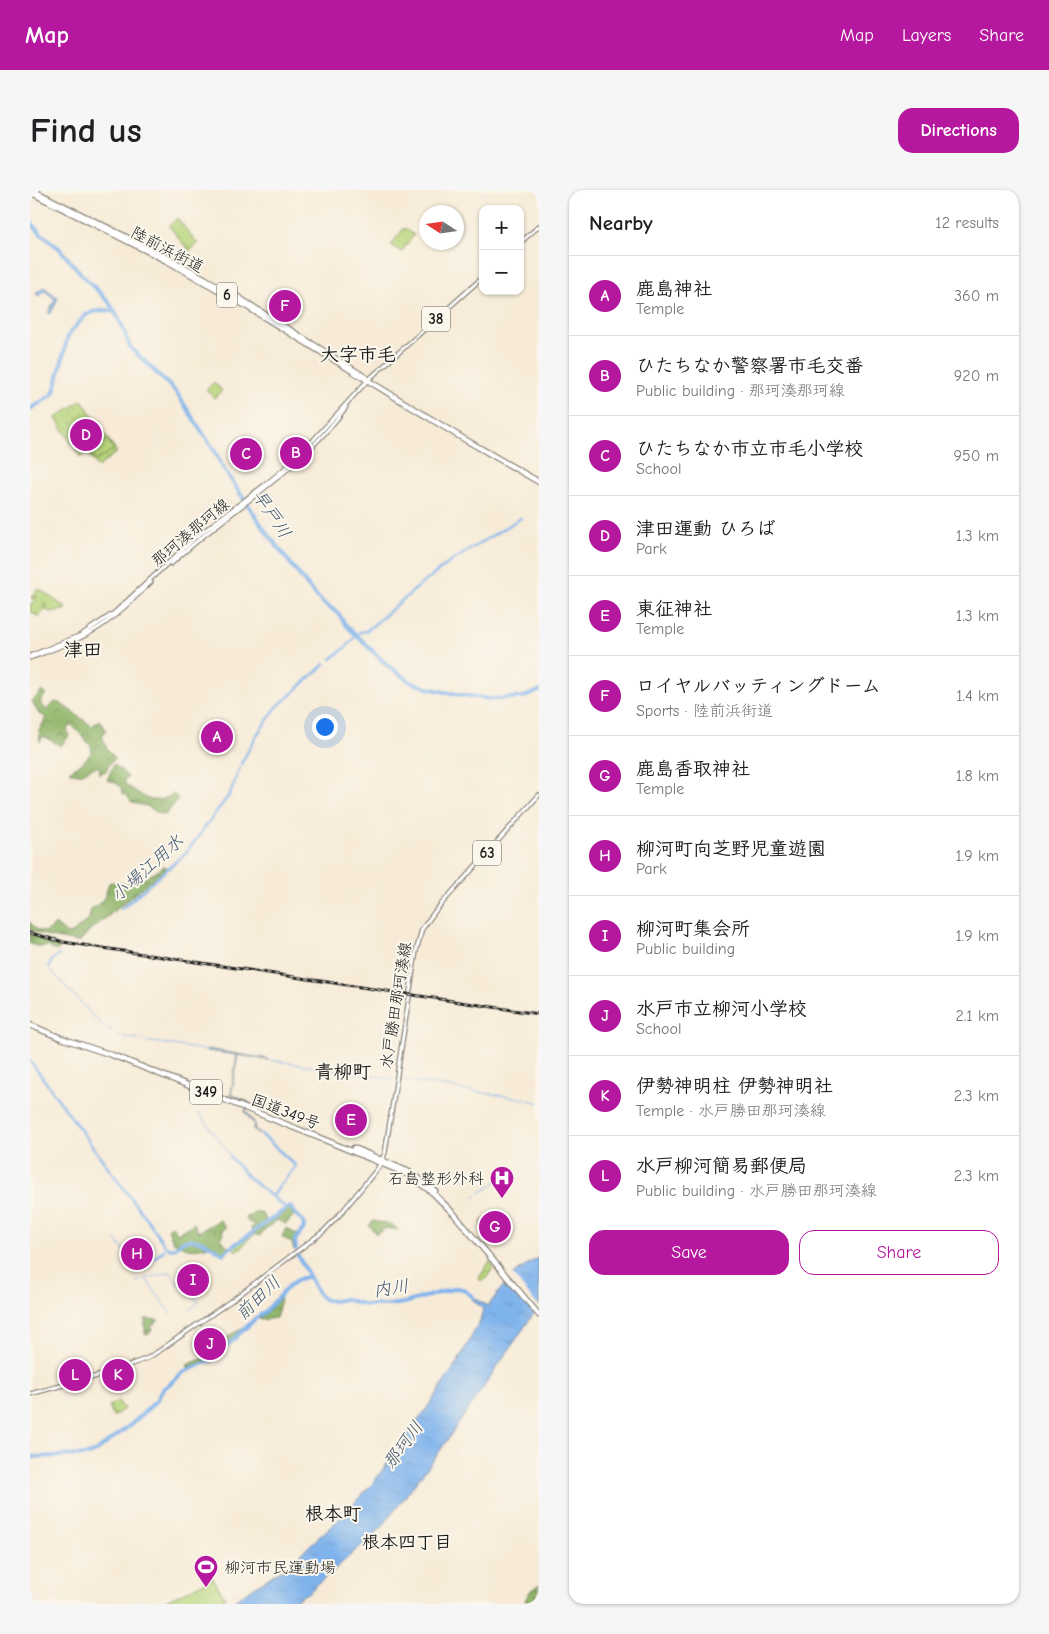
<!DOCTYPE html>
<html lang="en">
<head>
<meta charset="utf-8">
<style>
	:root { --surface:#fff; --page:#f6f6f6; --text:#202124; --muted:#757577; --line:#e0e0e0; --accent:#b5179e }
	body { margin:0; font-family:"Comic Neue","Klee One",sans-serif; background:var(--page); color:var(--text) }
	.controls { position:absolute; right:15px; top:15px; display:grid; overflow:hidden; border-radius:10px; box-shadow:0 1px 4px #0004 }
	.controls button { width:45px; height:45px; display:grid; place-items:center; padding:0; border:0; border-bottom:1px solid var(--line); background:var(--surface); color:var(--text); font:25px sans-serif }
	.compass { position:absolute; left:389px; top:15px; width:45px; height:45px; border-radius:50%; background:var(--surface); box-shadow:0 1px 4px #0004; rotate:282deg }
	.you { position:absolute; left:294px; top:536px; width:18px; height:18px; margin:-12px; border:4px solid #fff; border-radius:50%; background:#1a73e8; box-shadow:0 0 0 8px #1a73e833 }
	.badge { display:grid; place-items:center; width:32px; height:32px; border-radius:50%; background:var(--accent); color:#fff; font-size:16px; font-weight:700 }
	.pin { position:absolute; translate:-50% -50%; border:2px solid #fff; box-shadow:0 1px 5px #0006 }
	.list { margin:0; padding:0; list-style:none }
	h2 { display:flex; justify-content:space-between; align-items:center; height:65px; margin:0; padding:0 20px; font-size:21px }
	h2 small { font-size:16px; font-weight:400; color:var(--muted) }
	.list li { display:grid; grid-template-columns:32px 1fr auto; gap:15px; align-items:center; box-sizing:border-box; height:80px; padding:0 20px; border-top:1px solid var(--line) }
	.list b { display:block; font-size:19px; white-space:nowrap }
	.list p { margin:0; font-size:16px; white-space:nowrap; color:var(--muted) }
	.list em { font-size:16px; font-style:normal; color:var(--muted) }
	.actions { display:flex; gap:10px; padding:15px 20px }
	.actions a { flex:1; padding:11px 0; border:1px solid var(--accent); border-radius:15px; text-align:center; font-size:18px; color:var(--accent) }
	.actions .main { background:var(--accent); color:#fff }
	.map { position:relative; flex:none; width:509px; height:1414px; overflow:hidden; border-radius:15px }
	header { display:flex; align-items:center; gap:30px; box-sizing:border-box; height:70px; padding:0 25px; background:var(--accent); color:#fff }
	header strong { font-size:24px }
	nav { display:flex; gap:28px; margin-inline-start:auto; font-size:18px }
	.intro { display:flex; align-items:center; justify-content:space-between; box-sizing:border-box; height:120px; padding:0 30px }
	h1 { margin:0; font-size:35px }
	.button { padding:12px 22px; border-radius:15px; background:var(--accent); color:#fff; font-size:18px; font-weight:700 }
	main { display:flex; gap:30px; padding:0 30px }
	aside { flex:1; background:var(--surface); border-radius:15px; box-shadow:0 1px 4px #0004 }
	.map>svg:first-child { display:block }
	.grass { fill:url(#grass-tufts); stroke:#6a784c }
	.forest { fill:url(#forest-crowns); stroke:#566944 }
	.cemetery { fill:url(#cemetery-stones); stroke:#6a784c }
	.park { fill:url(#park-dots); stroke:#6a784c }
	.garden { fill:#b7d57b; stroke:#6a784c }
	.water { fill:url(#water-ripples); stroke:#4e6884 }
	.pier { fill:#f7ebd7 }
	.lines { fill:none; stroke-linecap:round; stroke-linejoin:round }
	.stream { stroke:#7fb3ec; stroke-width:1 }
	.canal { stroke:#7fb3ec; stroke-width:2.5 }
	.river { stroke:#7fb3ec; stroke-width:4 }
	.primary-casing { stroke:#8a847a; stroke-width:5.5 }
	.highway-casing { stroke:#8a847a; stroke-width:7 }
	.primary { stroke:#fff; stroke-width:3 }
	.highway { stroke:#fff; stroke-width:4.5 }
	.rail-casing { stroke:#1c1c1c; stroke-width:3 }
	.rail { stroke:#fbf7ec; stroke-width:1; stroke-dasharray:4; stroke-linecap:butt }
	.labels { text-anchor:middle; stroke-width:4; stroke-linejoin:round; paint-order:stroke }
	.shield { fill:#fbf7ec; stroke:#5f5e5a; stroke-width:1 }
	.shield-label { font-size:15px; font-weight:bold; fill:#1c1c1c }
	.street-label { font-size:16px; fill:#1c1c1c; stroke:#fbf7ec }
	.poi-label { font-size:16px; fill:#1c1c1c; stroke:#fbf7ec; text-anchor:end }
	.water-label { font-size:18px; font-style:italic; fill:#44586f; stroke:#fbf7ec }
	.neighbourhood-label { font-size:18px; font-weight:bold; fill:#1c1c1c; stroke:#fbf7ec }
	.quarter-label { font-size:19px; font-weight:bold; fill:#1c1c1c; stroke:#fbf7ec }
</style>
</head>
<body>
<header>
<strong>Map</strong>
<nav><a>Map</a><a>Layers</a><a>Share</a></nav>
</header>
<div class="intro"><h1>Find us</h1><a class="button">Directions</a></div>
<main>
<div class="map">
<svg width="509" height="1414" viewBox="0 0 509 1414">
	<defs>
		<pattern id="grass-tufts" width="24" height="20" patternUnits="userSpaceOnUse" patternTransform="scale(1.25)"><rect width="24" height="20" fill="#b7d57b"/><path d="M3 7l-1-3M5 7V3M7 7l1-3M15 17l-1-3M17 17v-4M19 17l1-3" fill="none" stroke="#9db66a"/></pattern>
		<pattern id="forest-crowns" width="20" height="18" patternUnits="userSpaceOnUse" patternTransform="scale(1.25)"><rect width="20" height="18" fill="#91b66b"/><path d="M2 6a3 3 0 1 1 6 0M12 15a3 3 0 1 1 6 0" fill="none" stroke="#769357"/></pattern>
		<pattern id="cemetery-stones" width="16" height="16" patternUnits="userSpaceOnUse" patternTransform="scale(1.25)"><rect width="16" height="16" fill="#b7d57b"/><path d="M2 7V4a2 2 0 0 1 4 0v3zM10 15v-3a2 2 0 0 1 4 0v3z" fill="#9db66a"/></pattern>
		<pattern id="park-dots" width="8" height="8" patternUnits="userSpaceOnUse" patternTransform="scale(1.25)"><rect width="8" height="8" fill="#b7d57b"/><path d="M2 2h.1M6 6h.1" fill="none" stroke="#9db66a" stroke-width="1.8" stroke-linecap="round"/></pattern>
		<pattern id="water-ripples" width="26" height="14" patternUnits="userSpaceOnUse" patternTransform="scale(1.25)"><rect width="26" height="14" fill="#7fb3ec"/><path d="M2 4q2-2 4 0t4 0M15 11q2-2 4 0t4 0" fill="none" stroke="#6d99ca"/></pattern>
	</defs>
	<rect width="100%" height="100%" fill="#fbf7ec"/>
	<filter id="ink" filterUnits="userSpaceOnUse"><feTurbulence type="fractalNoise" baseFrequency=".02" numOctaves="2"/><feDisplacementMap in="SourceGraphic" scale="10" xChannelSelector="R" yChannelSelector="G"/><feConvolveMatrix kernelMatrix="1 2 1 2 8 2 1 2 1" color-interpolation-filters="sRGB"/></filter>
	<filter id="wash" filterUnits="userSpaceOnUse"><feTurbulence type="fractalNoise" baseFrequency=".0096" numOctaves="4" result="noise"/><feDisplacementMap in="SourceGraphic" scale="20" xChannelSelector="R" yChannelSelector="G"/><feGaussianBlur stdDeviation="1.12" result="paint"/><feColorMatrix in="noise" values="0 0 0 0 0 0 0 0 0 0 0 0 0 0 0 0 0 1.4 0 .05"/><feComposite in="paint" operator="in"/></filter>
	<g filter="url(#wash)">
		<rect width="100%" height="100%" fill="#f7ebd7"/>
		<g class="grass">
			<polygon points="147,28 168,54 159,61 139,36"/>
			<polygon points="223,1044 224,1045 218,1049 211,1059 209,1057 206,1061 202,1057"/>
			<polygon points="460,1071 464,1077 455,1090 451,1091 449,1088"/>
		</g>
		<g class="forest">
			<path d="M12 501 16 504 10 512 16 520 25 512 30 513 62 536 70 530 76 540 72 546 78 560 85 568 78 576 76 581 69 584 70 577C56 575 55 590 39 581L52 573 62 562 61 556 42 535 37 539 39 546 31 556 13 546 10 552 9 541 16 527 9 524 2 511Z"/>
			<path d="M84 574 98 587 94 591 96 595C116 607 120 617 144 604L148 610 135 625 128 623 117 616 102 613 96 604 94 605 92 603C92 594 84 592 77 590Z"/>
			<path d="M133 676 137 677 65 737H63L49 752 20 747 0 740V732L8 740 14 742 22 738 25 734 36 743 41 744 59 729 61 718C74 715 75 705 79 693L81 692 97 694 105 686H108L112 690 129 680Z"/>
			<polygon points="0,744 26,754 30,757 29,759 26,761 17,756 10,757 0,754"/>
			<polygon points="259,1018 264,1025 256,1034 247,1030 233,1041 230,1046 223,1044"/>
			<polygon points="224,1022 231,1022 236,1031 222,1042 221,1037 224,1034 218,1032 216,1028 218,1025 220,1027"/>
			<polygon points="455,1029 468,1033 469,1035 463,1036 463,1040 476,1038 477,1046 457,1045 452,1041 452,1031"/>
			<path d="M190 1030 196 1038 192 1040 193 1046 191 1048 196 1055 200 1057 192 1062 178 1056C161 1061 159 1059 143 1052L138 1039 142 1036 148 1043 164 1033 168 1042Z"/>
			<polygon points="343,1031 362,1035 369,1040 356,1038 346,1044 339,1035"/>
			<polygon points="256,1038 268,1045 264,1051 265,1059 264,1060 262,1053 252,1047"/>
			<polygon points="249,1108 251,1109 246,1128 231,1130 227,1128 234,1125"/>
			<polygon points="115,1129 129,1130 121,1137 122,1140 119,1144 115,1144"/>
			<polygon points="216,1137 182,1170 160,1180 157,1175 182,1165 200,1145"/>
			<polygon points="509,1395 509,1401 506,1404 508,1414 498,1414 495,1410 501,1400"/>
		</g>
		<g class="cemetery">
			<polygon points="8,398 36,418 35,420 20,422 16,419 9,427 0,421 0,415 5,411 1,408"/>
			<polygon points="88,1211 94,1219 83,1227 79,1216"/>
		</g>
		<polygon class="park" points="52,210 87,262 68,277 57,263 50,267 26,228"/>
		<g class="garden">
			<polygon points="374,38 384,45 371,62 361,55"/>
			<polygon points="184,192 192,201 184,208 176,200"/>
			<polygon points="77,250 84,259 66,271 60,263"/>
			<polygon points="183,1388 195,1408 182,1414 130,1414"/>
		</g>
		<g class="water">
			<polygon points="14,97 28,108 21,124 18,123 25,109 15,101 8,106 6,103"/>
			<polygon points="177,859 238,869 238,870 208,865 201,904 219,912 216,921 225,934 224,939 230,943 229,944 223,939 224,934 215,922 218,912 201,905 207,865 177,861"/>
			<polygon points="509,1067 509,1118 502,1126 407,1265 351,1338 279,1402 259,1414 198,1414 257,1376 309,1329 343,1293 395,1221 427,1173 450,1131 453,1119 442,1109 443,1108 440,1105 458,1116 481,1086"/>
		</g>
		<polygon class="pier" points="481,1083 509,1117 509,1122 506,1125 475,1089"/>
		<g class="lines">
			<g class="stream">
				<polyline points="21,781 33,793"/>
				<polyline points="34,795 72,835"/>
				<polyline points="74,836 88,846 113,850"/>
				<polyline points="115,851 175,860"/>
				<polyline points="240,870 301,879"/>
				<polyline points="302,879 363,889"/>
				<polyline points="369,890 427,898"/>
				<polyline points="428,899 489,908"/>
				<polyline points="491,908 509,913"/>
				<polyline points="169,923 200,965"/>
				<path d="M444 1007C454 997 464 1000 469 985H477L478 983"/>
				<polyline points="86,1050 99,1067"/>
				<polyline points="134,1084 141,1082 146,1092 169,1111 160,1120"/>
				<polyline points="116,1089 142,1125"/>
				<path d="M106 1092C113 1088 125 1087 133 1084"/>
			</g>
			<g class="canal">
				<polyline points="420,372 491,328"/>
				<polyline points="390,395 419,373"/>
				<polyline points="348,431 388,397"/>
				<polyline points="315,458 330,442 336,441 347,432"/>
				<polyline points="301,469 314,459"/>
				<polyline points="247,517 295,474"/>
				<polyline points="211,574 226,546 246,518"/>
				<polyline points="190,617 200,604 210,577"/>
				<polyline points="91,719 156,663 189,618"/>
				<polyline points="19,777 21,771 29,765"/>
				<polyline points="0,871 3,875"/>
				<polyline points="4,876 49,938"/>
				<polyline points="50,939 82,983"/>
				<polyline points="231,944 266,976"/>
				<polyline points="200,967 220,989"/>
				<polyline points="83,984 115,1027"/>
				<polyline points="220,989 240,1005"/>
				<polyline points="253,992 265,977"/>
				<polyline points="243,1005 252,993"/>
				<polyline points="241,1006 255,1017"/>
				<polyline points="116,1028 136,1057"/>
				<polyline points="99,1067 106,1074 111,1073 117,1075 134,1060"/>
			</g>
			<g class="river">
				<polyline points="0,31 10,43 29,58 53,86 79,112 91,133 100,157 146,202 184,260 195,281 237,343 280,399 293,413 308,423 315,434 357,475 381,492 397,498 420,503 460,509 494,507 509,501"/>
				<polyline points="0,219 22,205 25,199 38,146 42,140 56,125 63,122 75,120 85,122"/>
				<polyline points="203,1056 260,1016 266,1025"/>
				<path d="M139 1058 143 1059C147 1057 150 1053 153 1051 167 1046 182 1056 193 1064L201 1057"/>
				<polyline points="266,1059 265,1050 274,1038 273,1031 266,1025"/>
				<polyline points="267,1064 289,1105 295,1110 304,1111 315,1109 335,1115 358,1115 374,1113 426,1098 433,1099 443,1107"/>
				<path d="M0 1267 57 1265 64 1263 103 1233 126 1211 132 1200 154 1182 182 1170 226 1128C244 1119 258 1086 279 1087"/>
			</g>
		</g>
	</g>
	<g filter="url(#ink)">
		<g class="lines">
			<defs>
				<g id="primary">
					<polyline points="490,53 509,36"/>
					<path d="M141 374C198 320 270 282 316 217"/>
					<polyline points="0,466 51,445 84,423 166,347 236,294 266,269 338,190 453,87"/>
					<path d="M0 468C24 459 50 450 71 436 90 423 105 407 121 392"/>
					<polyline points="0,1204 75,1184 118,1168 132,1159 205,1108 294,1041 312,1022 348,978 355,963 386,762 392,739 406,720 509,605"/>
				</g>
				<g id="highway">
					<polyline points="2,0 140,69 206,106 335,187 338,190"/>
					<polyline points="0,2 139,72 206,110 429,246 509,292"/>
					<polyline points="0,835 31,848 82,865 290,948 377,984 403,1003 424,1024 509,1125"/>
					<polyline points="324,958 379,982"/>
					<polyline points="387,987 405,1001"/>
				</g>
			</defs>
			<use href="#primary" class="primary-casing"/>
			<use href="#highway" class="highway-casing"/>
			<use href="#primary" class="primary"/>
			<use href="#highway" class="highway"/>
			<defs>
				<polyline id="rail" points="0,743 33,752 509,824"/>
			</defs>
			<use href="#rail" class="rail-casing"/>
			<use href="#rail" class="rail"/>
		</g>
	</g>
	<defs>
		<symbol id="hospital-pin" viewBox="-11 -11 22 30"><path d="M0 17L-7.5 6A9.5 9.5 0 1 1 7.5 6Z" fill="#b5179e" stroke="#fbf7ec"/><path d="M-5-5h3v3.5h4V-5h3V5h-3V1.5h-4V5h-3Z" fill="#fff"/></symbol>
		<symbol id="stadium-pin" viewBox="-11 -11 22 30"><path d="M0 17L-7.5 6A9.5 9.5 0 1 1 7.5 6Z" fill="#b5179e" stroke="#fbf7ec"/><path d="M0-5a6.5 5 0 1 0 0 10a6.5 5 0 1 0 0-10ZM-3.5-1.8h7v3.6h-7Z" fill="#fff"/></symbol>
	</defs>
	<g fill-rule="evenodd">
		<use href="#hospital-pin" x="458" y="974" width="28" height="38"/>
		<use href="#stadium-pin" x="162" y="1363" width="28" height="38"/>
	</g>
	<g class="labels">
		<g class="shield">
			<rect x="187" y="92.5" width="20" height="25" rx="4"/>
			<rect x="392" y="116.5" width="28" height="25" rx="4"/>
			<rect x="443" y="650.5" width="28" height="25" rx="4"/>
			<rect x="160" y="889.5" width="32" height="25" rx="4"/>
		</g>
		<g class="shield-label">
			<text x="197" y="110">6</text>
			<text x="406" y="134">38</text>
			<text x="457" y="668">63</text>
			<text x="176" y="907">349</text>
		</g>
		<g class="street-label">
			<text transform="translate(138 59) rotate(28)" y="6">陸前浜街道</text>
			<text transform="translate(160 342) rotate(-40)" y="6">那珂湊那珂線</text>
			<text transform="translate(365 815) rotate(-81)" y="6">水戸勝田那珂湊線</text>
			<text transform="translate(256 921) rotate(21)" y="6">国道349号</text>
		</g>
		<g class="poi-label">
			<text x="454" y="994">石島整形外科</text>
			<text x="194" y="1383" text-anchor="start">柳河市民運動場</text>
		</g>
		<g class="water-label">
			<text transform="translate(242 324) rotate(56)" y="6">早戸川</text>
			<text transform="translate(117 678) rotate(-42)" y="6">小場江用水</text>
			<text transform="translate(361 1098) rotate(-8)" y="6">内川</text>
			<text transform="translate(228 1108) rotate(-44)" y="6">前田川</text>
			<text transform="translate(373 1255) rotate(-54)" y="6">那珂川</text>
		</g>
		<g class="neighbourhood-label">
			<text x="377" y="1358">根本四丁目</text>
		</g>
		<g class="quarter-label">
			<text x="328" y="171">大字市毛</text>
			<text x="53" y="466">津田</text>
			<text x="313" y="888">青柳町</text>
			<text x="303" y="1330">根本町</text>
		</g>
	</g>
</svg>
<div class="controls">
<button>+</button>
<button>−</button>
</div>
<svg class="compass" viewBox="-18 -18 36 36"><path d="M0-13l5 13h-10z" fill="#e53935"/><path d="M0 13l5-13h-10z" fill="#757577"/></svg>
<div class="you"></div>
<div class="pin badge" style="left:187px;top:547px">A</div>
<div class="pin badge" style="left:266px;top:263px">B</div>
<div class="pin badge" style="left:216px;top:264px">C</div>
<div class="pin badge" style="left:56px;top:245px">D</div>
<div class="pin badge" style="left:321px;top:930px">E</div>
<div class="pin badge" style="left:255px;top:116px">F</div>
<div class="pin badge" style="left:465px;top:1037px">G</div>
<div class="pin badge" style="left:107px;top:1064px">H</div>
<div class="pin badge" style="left:163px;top:1090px">I</div>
<div class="pin badge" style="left:180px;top:1154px">J</div>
<div class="pin badge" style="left:88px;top:1185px">K</div>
<div class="pin badge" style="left:45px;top:1185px">L</div>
</div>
<aside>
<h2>Nearby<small>12 results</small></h2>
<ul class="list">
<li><span class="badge">A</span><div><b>鹿島神社</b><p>Temple</p></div><em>360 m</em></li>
<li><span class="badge">B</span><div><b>ひたちなか警察署市毛交番</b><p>Public building · 那珂湊那珂線</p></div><em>920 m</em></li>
<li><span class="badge">C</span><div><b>ひたちなか市立市毛小学校</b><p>School</p></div><em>950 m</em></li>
<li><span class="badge">D</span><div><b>津田運動 ひろば</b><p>Park</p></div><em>1.3 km</em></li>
<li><span class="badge">E</span><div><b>東征神社</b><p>Temple</p></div><em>1.3 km</em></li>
<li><span class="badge">F</span><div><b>ロイヤルバッティングドーム</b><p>Sports · 陸前浜街道</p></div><em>1.4 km</em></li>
<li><span class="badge">G</span><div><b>鹿島香取神社</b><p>Temple</p></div><em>1.8 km</em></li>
<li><span class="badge">H</span><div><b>柳河町向芝野児童遊園</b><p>Park</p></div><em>1.9 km</em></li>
<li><span class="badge">I</span><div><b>柳河町集会所</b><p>Public building</p></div><em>1.9 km</em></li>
<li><span class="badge">J</span><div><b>水戸市立柳河小学校</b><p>School</p></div><em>2.1 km</em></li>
<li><span class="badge">K</span><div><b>伊勢神明柱 伊勢神明社</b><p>Temple · 水戸勝田那珂湊線</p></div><em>2.3 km</em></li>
<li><span class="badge">L</span><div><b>水戸柳河簡易郵便局</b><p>Public building · 水戸勝田那珂湊線</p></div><em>2.3 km</em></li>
</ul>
<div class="actions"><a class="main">Save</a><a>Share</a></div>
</aside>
</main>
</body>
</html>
